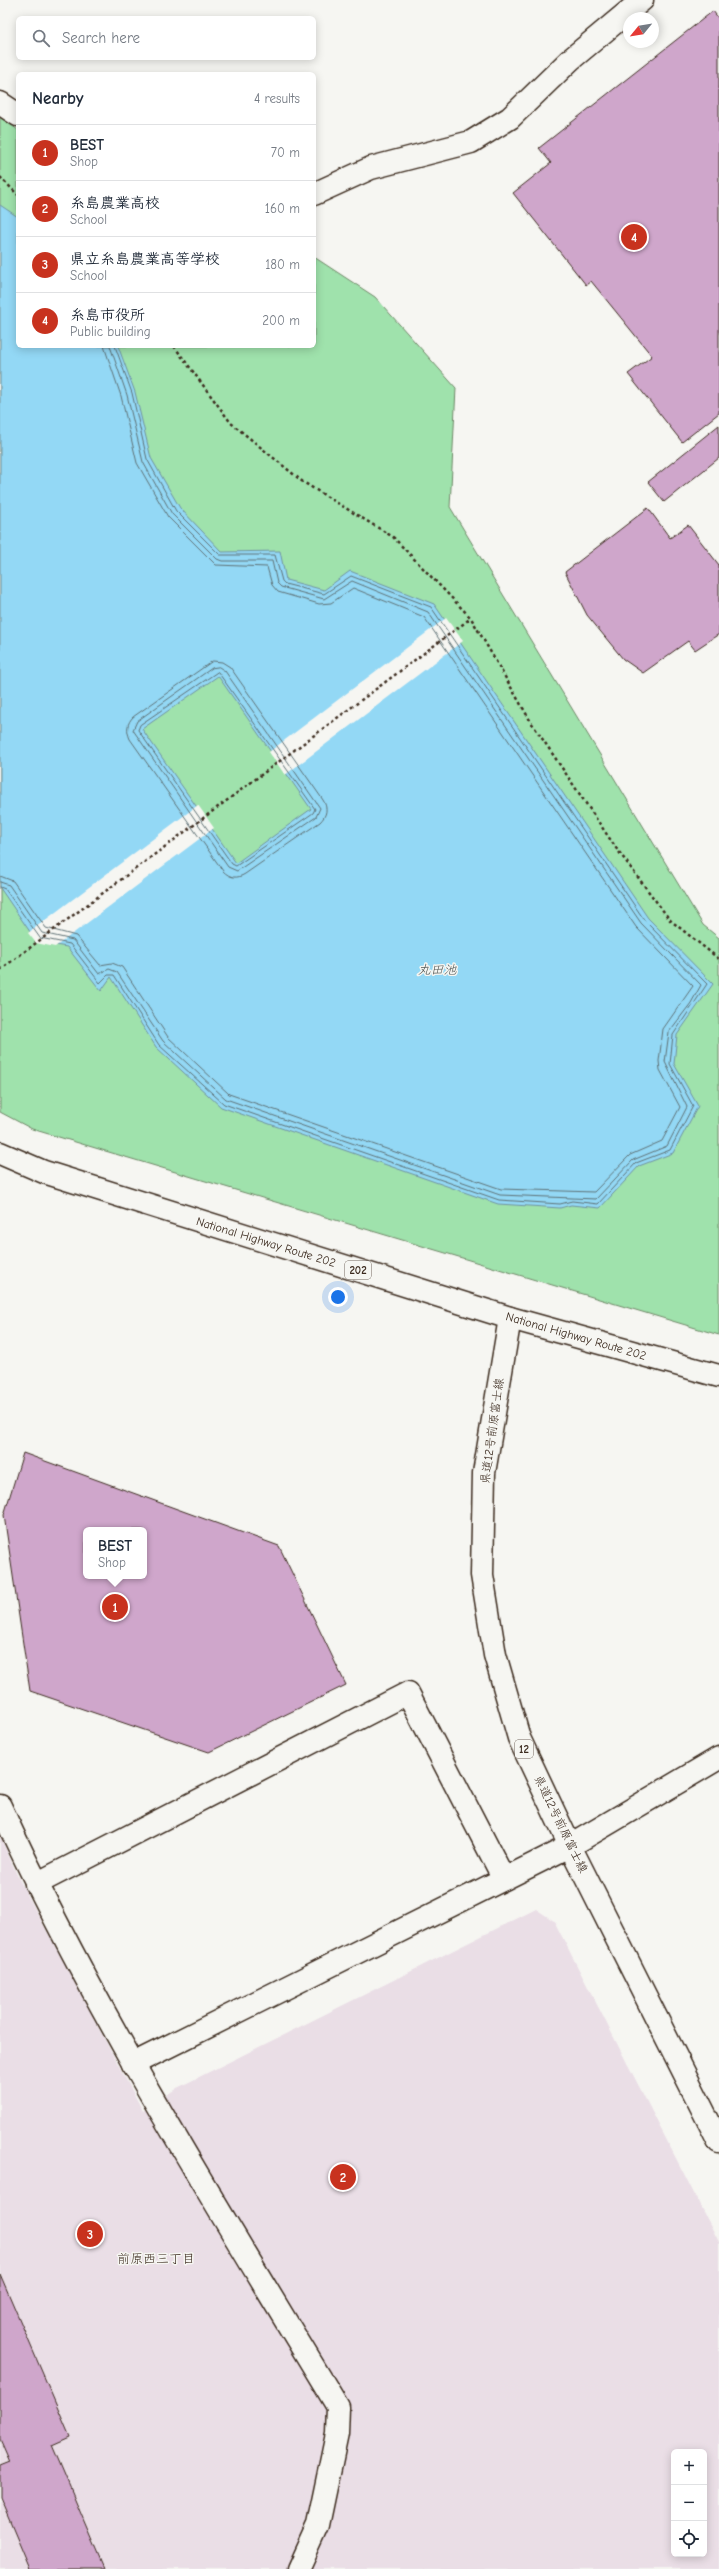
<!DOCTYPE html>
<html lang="en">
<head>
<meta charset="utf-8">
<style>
	:root { --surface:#fff; --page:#f6f6f7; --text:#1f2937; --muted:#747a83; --line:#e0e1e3; --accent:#c8321e }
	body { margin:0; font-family:"Comic Neue","Klee One",sans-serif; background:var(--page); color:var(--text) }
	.controls { position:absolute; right:12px; bottom:12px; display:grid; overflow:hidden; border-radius:6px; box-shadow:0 2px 10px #0003 }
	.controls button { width:36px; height:36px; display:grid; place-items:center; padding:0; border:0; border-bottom:1px solid var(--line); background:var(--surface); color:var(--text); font:20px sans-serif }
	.compass { position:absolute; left:623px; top:12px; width:36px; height:36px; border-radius:50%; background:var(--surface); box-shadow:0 2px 10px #0003; rotate:240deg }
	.you { position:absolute; left:338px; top:1297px; width:14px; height:14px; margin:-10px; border:3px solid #fff; border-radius:50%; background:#1a73e8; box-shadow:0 0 0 6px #1a73e833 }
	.badge { display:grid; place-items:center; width:26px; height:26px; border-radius:50%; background:var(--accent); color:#fff; font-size:13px; font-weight:700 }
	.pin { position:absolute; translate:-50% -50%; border:2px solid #fff; box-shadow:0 1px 4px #0006 }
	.popup { position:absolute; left:83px; top:1527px; width:64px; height:52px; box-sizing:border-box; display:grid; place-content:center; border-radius:6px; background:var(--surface); filter:drop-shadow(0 1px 3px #0005); font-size:13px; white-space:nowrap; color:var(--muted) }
	.popup b { font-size:15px; color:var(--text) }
	.popup::after { content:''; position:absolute; left:50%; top:100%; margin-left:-8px; border:8px solid transparent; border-top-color:var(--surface) }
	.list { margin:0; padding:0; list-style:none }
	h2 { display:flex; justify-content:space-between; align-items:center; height:52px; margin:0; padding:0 16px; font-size:17px }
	h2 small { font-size:13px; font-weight:400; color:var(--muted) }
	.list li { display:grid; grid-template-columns:26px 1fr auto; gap:12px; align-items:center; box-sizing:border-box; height:56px; padding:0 16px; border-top:1px solid var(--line) }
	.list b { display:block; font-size:15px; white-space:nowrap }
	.list p { margin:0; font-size:13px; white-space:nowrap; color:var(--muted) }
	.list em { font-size:13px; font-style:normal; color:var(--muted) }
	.icon { flex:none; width:22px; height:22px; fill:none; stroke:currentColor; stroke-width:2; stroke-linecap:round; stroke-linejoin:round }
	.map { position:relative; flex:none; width:719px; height:2569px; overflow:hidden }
	.search { position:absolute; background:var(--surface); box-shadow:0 2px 10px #0003; left:16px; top:16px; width:300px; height:44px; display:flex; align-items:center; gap:10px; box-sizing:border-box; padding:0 14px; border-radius:6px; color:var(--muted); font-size:15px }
	.panel { position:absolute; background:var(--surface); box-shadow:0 2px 10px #0003; left:16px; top:72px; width:300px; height:276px; border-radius:6px }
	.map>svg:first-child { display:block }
	.built { fill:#eadee6; fill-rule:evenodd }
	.green { fill:#9fe2ac; stroke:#6d8665 }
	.water { fill:#93d8f5; stroke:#70929f; fill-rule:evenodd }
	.pier { fill:#f6f6f2 }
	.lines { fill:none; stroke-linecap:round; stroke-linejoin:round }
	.shore { stroke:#5e7074; stroke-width:1 }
	.building { fill:#cfa6cb; stroke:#3b2a1e; fill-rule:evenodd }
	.minor-casing { stroke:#3b2a1e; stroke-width:25 }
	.major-casing { stroke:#3b2a1e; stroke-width:25 }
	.highway-casing { stroke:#3b2a1e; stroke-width:25 }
	.path { stroke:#3b2a1e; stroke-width:2.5; stroke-dasharray:3 3; stroke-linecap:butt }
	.minor { stroke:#f6f6f2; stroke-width:22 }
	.major { stroke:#f6f6f2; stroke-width:22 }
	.highway { stroke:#f6f6f2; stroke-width:22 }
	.labels { text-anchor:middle; stroke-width:3; stroke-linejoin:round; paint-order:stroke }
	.shield { fill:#f6f6f2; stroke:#73675e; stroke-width:1 }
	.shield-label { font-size:11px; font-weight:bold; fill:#3b2a1e }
	.street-label { font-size:12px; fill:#3b2a1e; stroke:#f6f6f2 }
	.water-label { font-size:13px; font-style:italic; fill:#515654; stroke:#f6f6f2 }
	.neighbourhood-label { font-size:13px; fill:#3b2a1e; stroke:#f6f6f2 }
</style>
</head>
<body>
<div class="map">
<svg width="719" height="2569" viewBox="0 0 719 2569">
	<rect width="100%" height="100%" fill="#f6f6f2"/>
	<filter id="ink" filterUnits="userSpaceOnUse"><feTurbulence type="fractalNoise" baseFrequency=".025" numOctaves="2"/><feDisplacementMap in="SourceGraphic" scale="8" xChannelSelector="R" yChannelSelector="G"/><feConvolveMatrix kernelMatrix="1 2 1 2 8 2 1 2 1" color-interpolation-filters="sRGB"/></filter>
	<g filter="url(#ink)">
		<path class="built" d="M0 1836 19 1879 143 2111 177 2088 536 1909 554 1921 719 2242V2569H0ZM674 2452H704V2554H674Z"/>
		<polygon class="green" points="0,117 18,130 18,346 314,346 314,257 375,297 456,388 450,507 703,925 719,938 719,1335 32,1129 0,1112"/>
		<path class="water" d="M0 205 18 217V346H118L135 392 151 458 180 508 222 552 280 551 286 580 324 590 350 571 434 604 648 918 713 984 677 1035 674 1064 698 1106 673 1153 639 1166 600 1208 571 1205 560 1208 498 1204 221 1107 156 1047 111 977 101 991 67 947 37 942 0 888ZM218 676 311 809 236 863 142 729Z"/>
		<g class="pier">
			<polygon points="446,618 463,641 285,775 269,752"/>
			<polygon points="198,805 214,828 55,947 36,943 28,933"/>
		</g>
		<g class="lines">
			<g class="shore">
				<path d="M213 661 222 662 230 667 323 800C328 808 327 815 320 822L245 874C237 879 230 878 223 871L130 739C126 730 127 723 133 717Z"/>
				<polygon points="219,667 225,671 320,808 316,817 237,871 228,867 133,730 137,721 212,668"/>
				<polygon points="218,672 315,809 313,813 236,866 232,864 138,730 140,725"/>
				<polyline points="0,876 13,881 46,928 76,936 100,965 112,963 122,967 168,1037 229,1094 501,1189 594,1192 630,1155 662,1141 680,1107 660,1070 659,1061 663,1029 693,986 636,927 424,617 353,588 331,603 319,604 278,592 272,585 267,567 216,565 168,517 137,463 121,396 104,346"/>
				<polyline points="0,882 9,885 42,933 73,940 99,974 109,969 117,972 163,1041 226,1099 500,1195 596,1199 633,1160 667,1146 687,1107 665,1062 669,1032 691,1003 701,985 641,923 428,612 352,581 324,599 281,587 277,583 272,561 222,561 217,559 172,514 143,462 127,395 110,346"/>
				<polyline points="0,887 5,889 40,938 70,944 100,983 108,975 114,975 159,1045 224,1104 499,1200 560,1204 572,1201 598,1204 636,1163 670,1150 693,1106 670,1064 673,1035 707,984 645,921 431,607 351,576 324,594 285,584 282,581 275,555 220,555 176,511 147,459 132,393 115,346"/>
			</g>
		</g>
		<g class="building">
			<polygon points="713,11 719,19 719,413 682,442 628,374 652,356 591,281 586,285 513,193 551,163 539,148"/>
			<polygon points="719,425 719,458 664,502 648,482"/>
			<polygon points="648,508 670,538 688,525 719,565 719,634 695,650 688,641 643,673 623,659 587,615 565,572"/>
			<path d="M23 1453 279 1546 346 1685 209 1752 30 1691 4 1515ZM86 1530H144V1576H86Z"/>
			<polygon points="0,2274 70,2437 52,2445 105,2569 30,2569 0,2498 0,2466 10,2462 0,2439"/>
		</g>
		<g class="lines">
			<defs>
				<g id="minor">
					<polyline points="0,103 18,115"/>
					<polyline points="314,194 371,168 471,142 510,118 570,60 642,0"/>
					<path d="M0 1806C96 2015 219 2210 338 2407L337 2434 318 2525 298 2569"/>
					<polyline points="36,1884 408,1693 504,1879"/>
					<polyline points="133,2064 570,1846 719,1758"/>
				</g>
				<polyline id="major" points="510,1318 484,1473 482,1575 495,1655 519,1738 570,1846 719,2142"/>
				<polyline id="highway" points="0,1153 44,1172 510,1318 719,1376"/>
			</defs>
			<use href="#minor" class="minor-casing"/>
			<use href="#major" class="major-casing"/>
			<use href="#highway" class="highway-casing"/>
			<g class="path">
				<polyline points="0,177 18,195"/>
				<polyline points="174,346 231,423 303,482 393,537 471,618 531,722 616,848 670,920 719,959"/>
				<polyline points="0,970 471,618"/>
			</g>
			<use href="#minor" class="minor"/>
			<use href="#major" class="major"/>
			<use href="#highway" class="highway"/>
		</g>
	</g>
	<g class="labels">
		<g class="shield">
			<rect x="345" y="1261" width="26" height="18" rx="3"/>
			<rect x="515" y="1740" width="18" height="18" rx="3"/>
		</g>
		<g class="shield-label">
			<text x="358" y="1274">202</text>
			<text x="524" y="1753">12</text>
		</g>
		<g class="street-label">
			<text transform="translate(266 1242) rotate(17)" y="4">National Highway Route 202</text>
			<text transform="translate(576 1336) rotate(16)" y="4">National Highway Route 202</text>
			<text transform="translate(492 1431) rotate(-82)" y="4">県道12号前原富士線</text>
			<text transform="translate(561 1824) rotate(64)" y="4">県道12号前原富士線</text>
		</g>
		<g class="water-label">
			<text x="437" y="974">丸田池</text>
		</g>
		<g class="neighbourhood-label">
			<text x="156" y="2263">前原西三丁目</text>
		</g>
	</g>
</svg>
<div class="controls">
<button>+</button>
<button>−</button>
<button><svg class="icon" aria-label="locate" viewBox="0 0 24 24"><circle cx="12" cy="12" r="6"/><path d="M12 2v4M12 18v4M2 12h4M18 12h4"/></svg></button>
</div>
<svg class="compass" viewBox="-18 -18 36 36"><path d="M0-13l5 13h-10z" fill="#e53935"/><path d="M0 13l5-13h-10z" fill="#747a83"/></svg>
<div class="you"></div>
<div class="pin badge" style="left:115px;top:1607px">1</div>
<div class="popup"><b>BEST</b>Shop</div>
<div class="pin badge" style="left:343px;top:2177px">2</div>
<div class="pin badge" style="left:90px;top:2234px">3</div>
<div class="pin badge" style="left:634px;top:237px">4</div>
<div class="search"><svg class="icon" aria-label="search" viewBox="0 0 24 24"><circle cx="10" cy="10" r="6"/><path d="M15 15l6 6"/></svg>Search here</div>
<section class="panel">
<h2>Nearby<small>4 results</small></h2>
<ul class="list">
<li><span class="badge">1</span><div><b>BEST</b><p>Shop</p></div><em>70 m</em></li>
<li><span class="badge">2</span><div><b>糸島農業高校</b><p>School</p></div><em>160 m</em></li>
<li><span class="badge">3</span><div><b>県立糸島農業高等学校</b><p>School</p></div><em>180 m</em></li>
<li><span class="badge">4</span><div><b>糸島市役所</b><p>Public building</p></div><em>200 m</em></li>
</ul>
</section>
</div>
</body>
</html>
